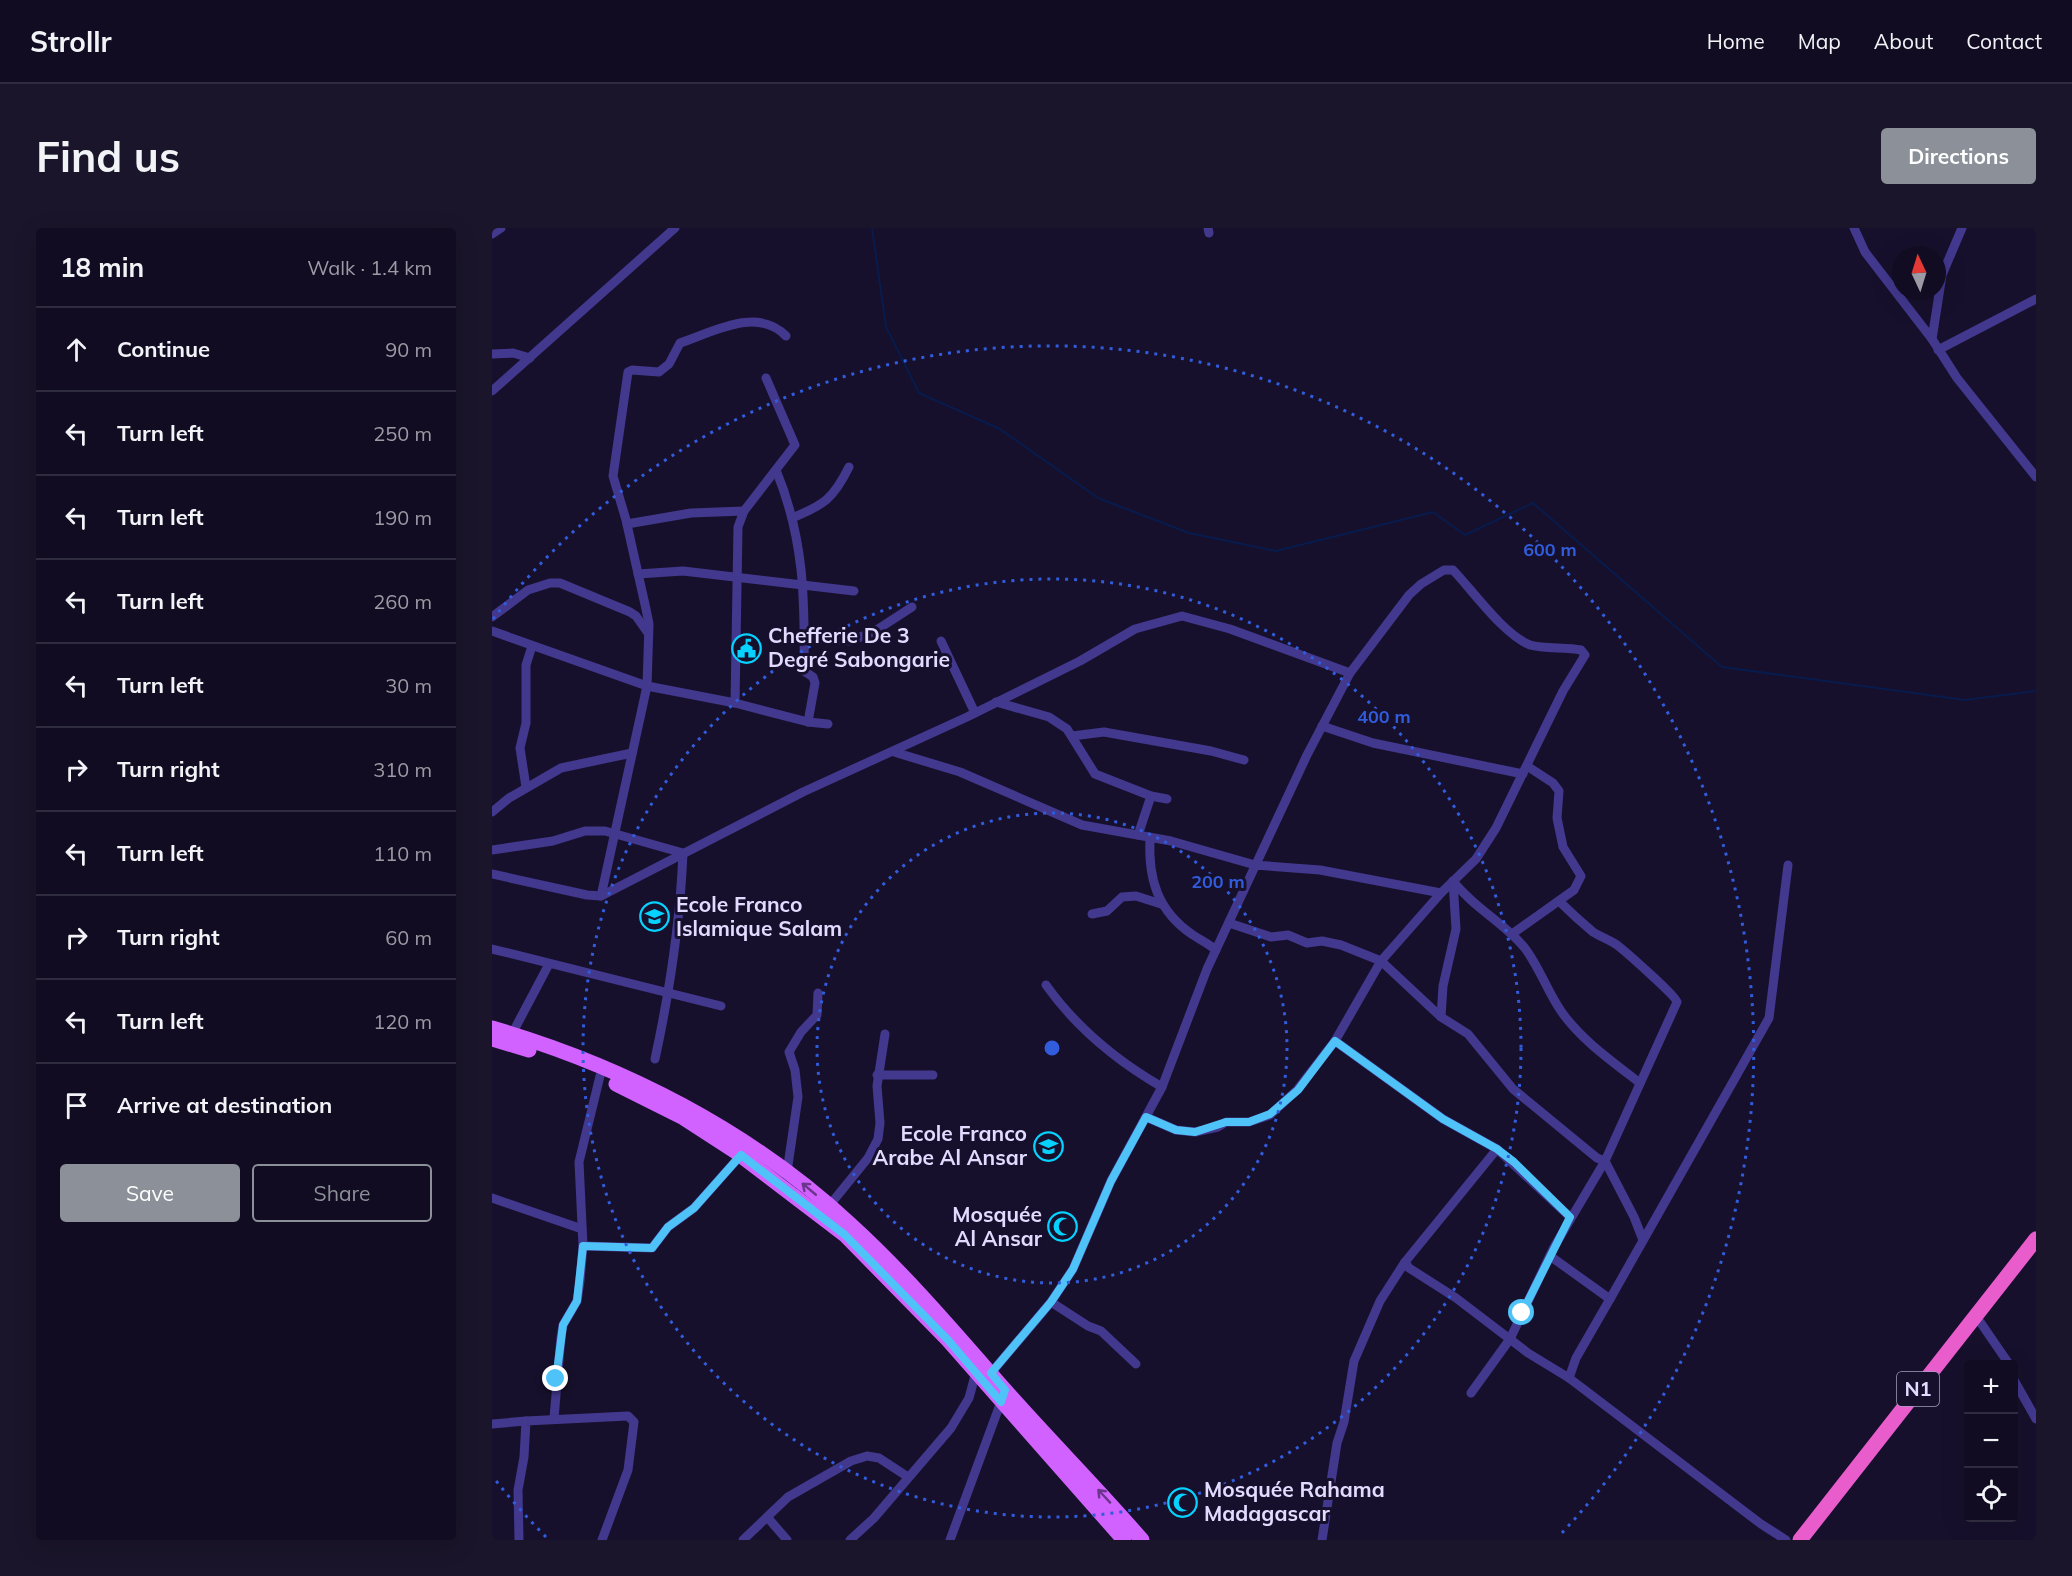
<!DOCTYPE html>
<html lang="en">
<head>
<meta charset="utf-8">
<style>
	:root { --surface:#110c21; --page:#1a152a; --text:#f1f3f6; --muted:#9c9ba5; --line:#302c3f; --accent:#8c9099 }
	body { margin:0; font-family:Mulish,sans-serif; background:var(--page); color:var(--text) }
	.controls { position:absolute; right:18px; bottom:18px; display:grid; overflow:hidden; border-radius:6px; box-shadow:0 6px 24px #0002 }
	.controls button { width:54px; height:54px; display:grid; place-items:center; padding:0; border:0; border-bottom:2px solid var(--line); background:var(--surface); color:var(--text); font:30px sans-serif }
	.compass { position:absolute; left:1400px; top:18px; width:54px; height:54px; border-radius:50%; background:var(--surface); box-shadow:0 6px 24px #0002; rotate:356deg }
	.stop { position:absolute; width:18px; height:18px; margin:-14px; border:4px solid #4fc3f7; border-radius:50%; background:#fff }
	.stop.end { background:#4fc3f7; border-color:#fff; box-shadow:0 2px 6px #0008 }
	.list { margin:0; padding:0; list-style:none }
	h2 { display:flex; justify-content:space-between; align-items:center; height:78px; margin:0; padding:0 24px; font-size:26px }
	h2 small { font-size:20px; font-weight:400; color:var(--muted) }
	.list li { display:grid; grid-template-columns:39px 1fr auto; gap:18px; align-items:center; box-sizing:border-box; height:84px; padding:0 24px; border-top:2px solid var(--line) }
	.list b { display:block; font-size:22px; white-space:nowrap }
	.list em { font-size:20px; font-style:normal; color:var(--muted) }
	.actions { display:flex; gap:12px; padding:18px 24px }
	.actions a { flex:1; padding:14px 0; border:2px solid var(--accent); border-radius:6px; text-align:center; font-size:21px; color:var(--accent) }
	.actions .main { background:var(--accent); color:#fff }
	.icon { flex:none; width:33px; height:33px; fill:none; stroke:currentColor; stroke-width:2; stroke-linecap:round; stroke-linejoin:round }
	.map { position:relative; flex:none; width:1544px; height:1312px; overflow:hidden; border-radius:6px }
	header { display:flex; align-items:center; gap:36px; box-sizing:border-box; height:84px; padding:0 30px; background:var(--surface); border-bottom:2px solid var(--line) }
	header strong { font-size:28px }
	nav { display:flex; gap:33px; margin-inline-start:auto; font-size:21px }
	.intro { display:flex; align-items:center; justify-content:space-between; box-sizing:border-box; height:144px; padding:0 36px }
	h1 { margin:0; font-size:42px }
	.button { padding:15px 27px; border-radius:6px; background:var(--accent); color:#fff; font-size:21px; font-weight:700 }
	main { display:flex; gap:36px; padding:0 36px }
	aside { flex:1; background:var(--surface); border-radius:6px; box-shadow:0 6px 24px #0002 }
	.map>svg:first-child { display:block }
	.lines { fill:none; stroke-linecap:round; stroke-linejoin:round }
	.stream { stroke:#071b4d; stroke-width:2 }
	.minor { stroke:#42388e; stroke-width:9 }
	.primary { stroke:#d162ff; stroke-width:15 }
	.trunk { stroke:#e85ccc; stroke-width:15 }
	.oneway { stroke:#6b358b }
	.route { stroke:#4fc3f7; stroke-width:8 }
	.ring { fill:none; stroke:#315cdc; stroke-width:3; stroke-dasharray:3 6 }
	.labels { text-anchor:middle; stroke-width:6; stroke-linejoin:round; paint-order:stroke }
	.shield { fill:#17102c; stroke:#a59ec0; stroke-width:1.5 }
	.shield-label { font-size:20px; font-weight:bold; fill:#e2dbff }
	.poi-label { font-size:21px; font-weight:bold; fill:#e2dbff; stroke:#17102c; text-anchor:start }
	.centre { fill:#315cdc; stroke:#17102c; stroke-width:3 }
	.ring-label { font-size:18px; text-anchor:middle; font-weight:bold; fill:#315cdc; stroke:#17102c; stroke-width:6; stroke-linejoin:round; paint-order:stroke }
</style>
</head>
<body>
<header>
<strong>Strollr</strong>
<nav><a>Home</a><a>Map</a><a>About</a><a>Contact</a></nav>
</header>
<div class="intro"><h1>Find us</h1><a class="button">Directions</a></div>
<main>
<aside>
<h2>18 min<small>Walk · 1.4 km</small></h2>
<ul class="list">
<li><svg class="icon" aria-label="ahead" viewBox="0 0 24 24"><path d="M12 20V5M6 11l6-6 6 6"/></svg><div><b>Continue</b></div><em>90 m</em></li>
<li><svg class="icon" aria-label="left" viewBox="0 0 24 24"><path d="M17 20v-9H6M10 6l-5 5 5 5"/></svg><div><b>Turn left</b></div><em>250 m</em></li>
<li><svg class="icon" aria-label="left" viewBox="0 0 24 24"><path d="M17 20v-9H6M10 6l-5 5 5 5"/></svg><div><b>Turn left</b></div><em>190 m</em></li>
<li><svg class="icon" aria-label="left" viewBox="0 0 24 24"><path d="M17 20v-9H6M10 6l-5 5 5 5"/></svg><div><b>Turn left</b></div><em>260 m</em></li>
<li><svg class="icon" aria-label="left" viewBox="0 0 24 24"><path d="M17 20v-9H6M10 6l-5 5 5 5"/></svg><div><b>Turn left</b></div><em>30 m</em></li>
<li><svg class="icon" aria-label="right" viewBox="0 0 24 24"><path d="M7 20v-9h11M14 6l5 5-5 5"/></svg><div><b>Turn right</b></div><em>310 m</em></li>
<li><svg class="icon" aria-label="left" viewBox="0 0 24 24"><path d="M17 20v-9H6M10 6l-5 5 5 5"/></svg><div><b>Turn left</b></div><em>110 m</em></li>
<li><svg class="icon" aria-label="right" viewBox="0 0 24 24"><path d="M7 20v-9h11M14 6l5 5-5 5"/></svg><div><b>Turn right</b></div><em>60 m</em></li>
<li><svg class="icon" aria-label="left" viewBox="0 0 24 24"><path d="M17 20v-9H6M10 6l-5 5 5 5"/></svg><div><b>Turn left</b></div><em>120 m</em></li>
<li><svg class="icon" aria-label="arrive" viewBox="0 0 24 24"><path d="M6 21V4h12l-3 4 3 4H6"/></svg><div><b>Arrive at destination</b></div></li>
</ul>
<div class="actions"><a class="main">Save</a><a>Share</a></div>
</aside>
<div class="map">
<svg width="1544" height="1312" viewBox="0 0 1544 1312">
	<rect width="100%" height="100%" fill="#17102c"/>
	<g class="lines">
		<polyline class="stream" points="380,0 394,99 427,165 508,201 606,270 697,305 784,323 941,284 973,307 1041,275 1230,439 1473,472 1544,463"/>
		<g class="minor">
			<polyline points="716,0 717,5"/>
			<polyline points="1362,0 1373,24 1440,111"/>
			<polyline points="1470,0 1450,47 1440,111 1465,150 1544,249"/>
			<polyline points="0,6 9,0"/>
			<polyline points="1446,122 1544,71"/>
			<polyline points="0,126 21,125 38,130"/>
			<polyline points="0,163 183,0"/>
			<path d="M284 242C312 310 313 370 312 443L321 449 323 455 316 494"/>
			<path d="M300 290C332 277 341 271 357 239"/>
			<polyline points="135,296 199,285 252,283"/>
			<polyline points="146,346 191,343 362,363"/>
			<polyline points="0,389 36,362 58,355 68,355 138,384 144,388 156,405"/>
			<polyline points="0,403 155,458 243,475 316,494 336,496"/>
			<polyline points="449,413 483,485"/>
			<polyline points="312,414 333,411 359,413 383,403 420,379"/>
			<polyline points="504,474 557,489 575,501 603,546 659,568 675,571"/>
			<polyline points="243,475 246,299 252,283 303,217 274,150"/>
			<polyline points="830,498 881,515 1031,546"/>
			<polyline points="580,508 612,504 719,523 752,532"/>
			<path d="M402 524 468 544 590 597 679 613 763 637 828 642 949 665 984 631 1004 600 1071 463 1093 427 1089 422C1074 419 1052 421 1038 417 1012 407 981 363 961 342H952L929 356 917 367 858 445 815 527 715 741 670 859 619 953 581 1041 559 1074 499 1145"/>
			<polyline points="34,559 28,520 34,495 34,437 40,418"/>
			<polyline points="0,584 17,570 69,540 140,525"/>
			<polyline points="646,607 659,568"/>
			<path d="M658 610C656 650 665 683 701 707 709 712 717 716 724 722"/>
			<path d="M0 622 61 613 93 603H113L191 625C188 695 178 762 163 831"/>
			<polyline points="0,646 95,667 109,668 311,564 475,489 588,433 643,401 690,388 738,401 858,445"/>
			<path d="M961 653C982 680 1011 694 1032 719 1047 738 1055 763 1069 783 1088 811 1121 834 1148 855"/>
			<path d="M109 668 155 458 157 396 154 381 134 292 121 248 136 144 140 142 167 144 177 136 188 115C221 104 265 78 294 108"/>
			<polyline points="600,686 615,683 630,669 644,668 669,676"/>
			<polyline points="737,695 779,709 796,707 815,715 830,713 849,717 889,733 949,789 976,806 1021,861 1105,930 1113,933 1142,989 1151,1012"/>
			<polyline points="1020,706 1082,662 1089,648 1071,619 1065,590 1067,563 1061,555 1035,538"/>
			<polyline points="0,721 229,778"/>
			<path d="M554 757C584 799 625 833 670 859"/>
			<polyline points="949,789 951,758 964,701 961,653"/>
			<polyline points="20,806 57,736"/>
			<polyline points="843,813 951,891 1005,921 1078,989"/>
			<polyline points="385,847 441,847"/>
			<polyline points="654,889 684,902 703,904 726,899 734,894 757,894 778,887 805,862 843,813 889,733 949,665"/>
			<polyline points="295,944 306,869 303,842 297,824 309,804 325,787 326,765"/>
			<polyline points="0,970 90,1001"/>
			<polyline points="337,978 376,930 386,911 388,895 385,858 393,806"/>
			<polyline points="91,1018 160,1020 176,999 202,980 249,927"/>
			<polyline points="1058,1028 1118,1071 1084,1130 1077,1150"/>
			<polyline points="913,1034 917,1040 964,1070 1036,1125 1077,1150 1269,1296 1294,1312"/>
			<polyline points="1118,1071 1277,790 1296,637"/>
			<polyline points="559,1074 596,1098 609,1103 644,1136"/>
			<polyline points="1484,1088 1517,1136"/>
			<polyline points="1522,1152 1544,1191"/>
			<path d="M979 1165 1018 1111 1062 1019 1113 933 1185 774C1184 768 1134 724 1125 717 1118 712 1109 709 1101 704 1089 694 1078 684 1067 673"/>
			<polyline points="62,1190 69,1109 71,1097 85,1073 88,1053 91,1018 87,934 108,848"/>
			<polyline points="0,1196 34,1193"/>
			<polyline points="276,1290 295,1312"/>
			<polyline points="27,1312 26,1262 32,1229 34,1193 136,1188 142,1194 136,1242 110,1312"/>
			<polyline points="251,1312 296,1269 359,1233 375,1228 387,1230 416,1249"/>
			<polyline points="358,1312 382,1290 459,1200 477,1170 484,1144"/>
			<polyline points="458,1312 510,1171"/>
			<polyline points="830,1312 845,1215 852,1194 862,1133 888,1073 913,1034 1005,921"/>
		</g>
		<g class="primary">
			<path d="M0 800C131 838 258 903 358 996 414 1047 463 1105 513 1162 558 1213 606 1261 650 1312"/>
			<polyline points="0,811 37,822"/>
			<polyline points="124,856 190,889 244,924 353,1007 456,1112 632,1312"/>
		</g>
		<polyline class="trunk" points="1308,1312 1544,1011"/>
	</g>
	<defs><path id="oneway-shaft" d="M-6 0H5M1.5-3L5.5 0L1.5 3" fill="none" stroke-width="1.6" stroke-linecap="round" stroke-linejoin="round" transform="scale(1.5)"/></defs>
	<g class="oneway">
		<use href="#oneway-shaft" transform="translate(317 961) rotate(-140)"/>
		<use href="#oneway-shaft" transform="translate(612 1268) rotate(-133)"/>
	</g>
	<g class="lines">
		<polyline class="route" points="64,1151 71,1097 85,1073 91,1018 160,1020 176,999 202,980 249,927 353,1007 456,1112 509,1174 513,1162 499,1145 559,1074 581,1041 619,953 654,889 684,902 703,904 734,894 757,894 778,886 806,862 843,813 951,891 1005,921 1022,934 1078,989 1030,1085"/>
	</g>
	<g class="ring">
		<circle cx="560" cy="820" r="235"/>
		<circle cx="560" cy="820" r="469"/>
		<path d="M54 1309A704 704 0 0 1 1 1249M1 391A704 704 0 1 1 1066 1309"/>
	</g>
	<defs>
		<symbol id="civic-ring" viewBox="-11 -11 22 22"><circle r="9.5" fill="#17102c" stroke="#07d1ff" stroke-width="1.5"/><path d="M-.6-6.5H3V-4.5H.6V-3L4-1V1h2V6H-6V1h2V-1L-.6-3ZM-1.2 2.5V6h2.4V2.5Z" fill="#07d1ff"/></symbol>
		<symbol id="school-ring" viewBox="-11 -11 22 22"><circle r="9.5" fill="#17102c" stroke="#07d1ff" stroke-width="1.5"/><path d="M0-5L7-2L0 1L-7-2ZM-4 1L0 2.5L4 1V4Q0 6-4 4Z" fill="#07d1ff"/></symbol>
		<symbol id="mosque-ring" viewBox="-11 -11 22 22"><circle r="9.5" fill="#17102c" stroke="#07d1ff" stroke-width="1.5"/><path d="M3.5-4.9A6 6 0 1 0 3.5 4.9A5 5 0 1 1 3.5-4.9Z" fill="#07d1ff"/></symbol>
	</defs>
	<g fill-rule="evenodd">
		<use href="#civic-ring" x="238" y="404" width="33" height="33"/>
		<use href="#school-ring" x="146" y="672" width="33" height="33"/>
		<use href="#school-ring" x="540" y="902" width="33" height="33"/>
		<use href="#mosque-ring" x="554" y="982" width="33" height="33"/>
		<use href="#mosque-ring" x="674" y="1258" width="33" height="33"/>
	</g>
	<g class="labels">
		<rect class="shield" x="1405" y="1144" width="42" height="34" rx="4.5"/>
		<g class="shield-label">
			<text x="1426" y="1168">N1</text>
		</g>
		<g class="poi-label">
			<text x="276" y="415">Chefferie De 3<tspan x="276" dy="24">Degré Sabongarie</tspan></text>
			<text x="184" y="684">Ecole Franco<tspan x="184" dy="24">Islamique Salam</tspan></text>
			<text x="535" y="913" text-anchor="end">Ecole Franco<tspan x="535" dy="24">Arabe Al Ansar</tspan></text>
			<text x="550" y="994" text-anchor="end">Mosquée<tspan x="550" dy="24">Al Ansar</tspan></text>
			<text x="712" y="1269">Mosquée Rahama<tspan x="712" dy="24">Madagascar</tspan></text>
		</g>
	</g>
	<circle cx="560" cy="820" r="9" class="centre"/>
	<g class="ring-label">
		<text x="1058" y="328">600 m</text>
		<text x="892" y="495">400 m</text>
		<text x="726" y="660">200 m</text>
	</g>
</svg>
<div class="controls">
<button>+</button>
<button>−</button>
<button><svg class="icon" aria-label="locate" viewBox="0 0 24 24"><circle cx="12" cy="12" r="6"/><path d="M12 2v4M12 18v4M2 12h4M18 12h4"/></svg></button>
</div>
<svg class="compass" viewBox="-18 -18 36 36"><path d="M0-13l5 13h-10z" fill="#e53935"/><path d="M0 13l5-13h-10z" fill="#9c9ba5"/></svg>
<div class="stop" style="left:1030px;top:1085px"></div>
<div class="stop end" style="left:64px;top:1151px"></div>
</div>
</main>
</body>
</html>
